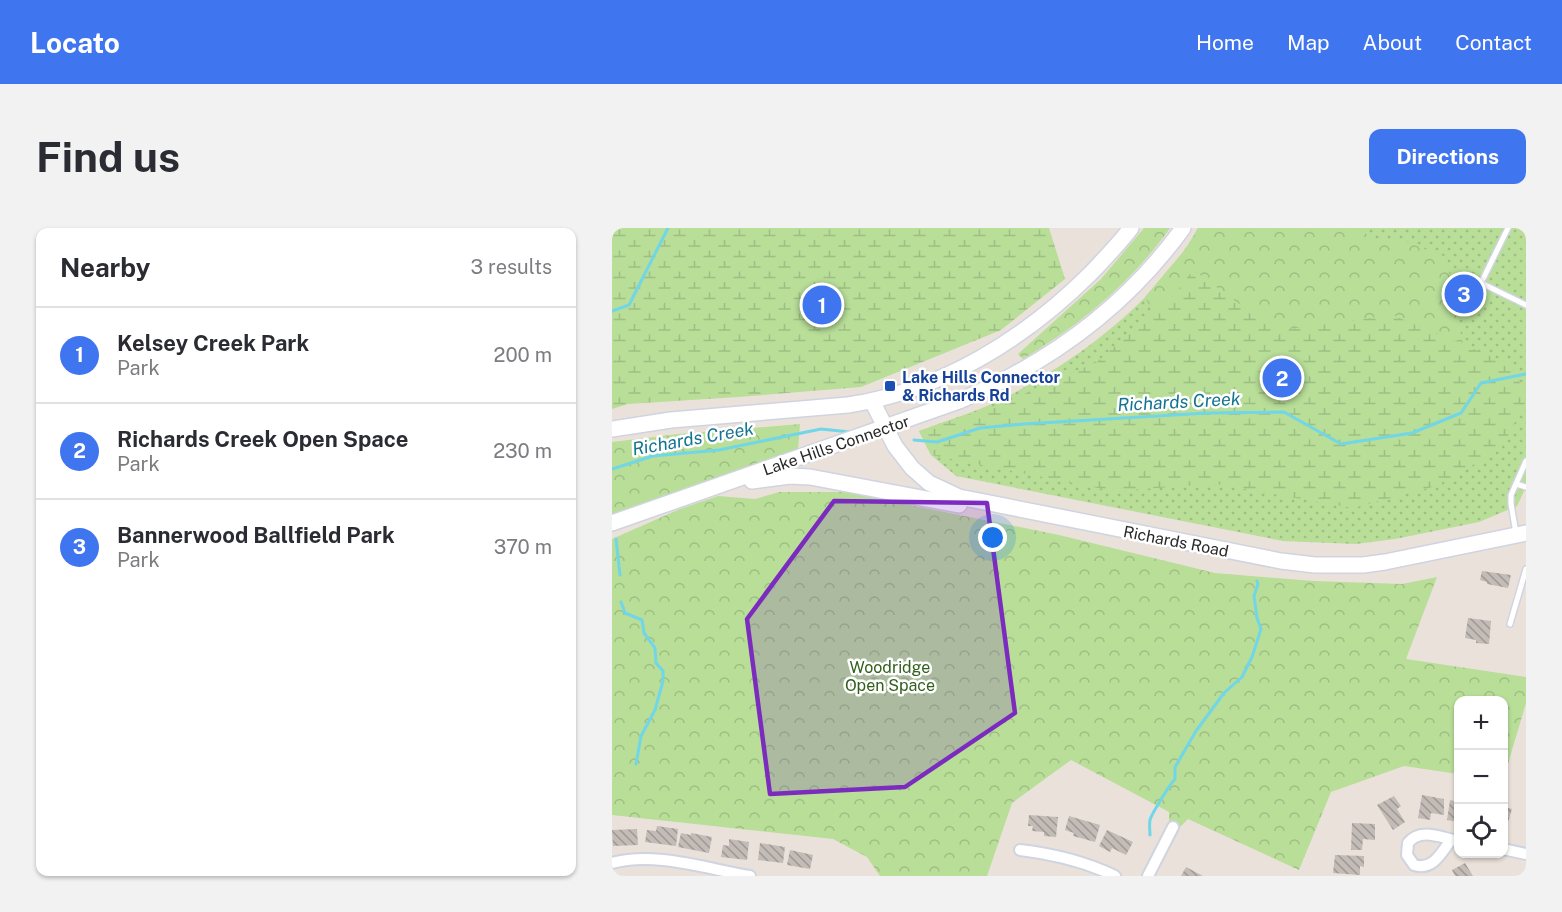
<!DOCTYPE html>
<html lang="en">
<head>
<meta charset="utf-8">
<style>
	:root { --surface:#fff; --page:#f2f2f3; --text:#2b2b33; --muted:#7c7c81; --line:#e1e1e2; --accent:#4075f0 }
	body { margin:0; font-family:"Public Sans",sans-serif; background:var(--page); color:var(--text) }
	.controls { position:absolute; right:18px; bottom:18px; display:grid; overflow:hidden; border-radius:12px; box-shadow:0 2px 4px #0004 }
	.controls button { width:54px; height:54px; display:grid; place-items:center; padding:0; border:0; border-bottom:2px solid var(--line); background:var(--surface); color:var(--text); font:30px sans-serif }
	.you { position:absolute; left:381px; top:310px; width:21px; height:21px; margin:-15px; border:4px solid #fff; border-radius:50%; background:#1a73e8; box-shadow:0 0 0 9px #1a73e833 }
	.badge { display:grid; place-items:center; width:39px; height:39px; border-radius:50%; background:var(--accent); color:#fff; font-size:20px; font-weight:700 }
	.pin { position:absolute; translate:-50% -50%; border:3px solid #fff; box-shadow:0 2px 6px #0006 }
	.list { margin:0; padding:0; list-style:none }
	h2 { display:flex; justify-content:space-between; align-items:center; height:78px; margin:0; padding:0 24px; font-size:26px }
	h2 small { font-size:20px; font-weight:400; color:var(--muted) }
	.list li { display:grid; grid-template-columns:39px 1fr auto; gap:18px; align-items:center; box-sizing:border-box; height:96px; padding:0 24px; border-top:2px solid var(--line) }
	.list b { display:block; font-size:22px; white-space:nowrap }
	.list p { margin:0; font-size:20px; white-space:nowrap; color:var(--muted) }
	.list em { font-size:20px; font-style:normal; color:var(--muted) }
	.icon { flex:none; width:33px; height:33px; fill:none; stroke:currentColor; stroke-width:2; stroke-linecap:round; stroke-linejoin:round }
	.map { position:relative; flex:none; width:914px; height:648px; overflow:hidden; border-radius:12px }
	header { display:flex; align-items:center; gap:36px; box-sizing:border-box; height:84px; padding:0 30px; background:var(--accent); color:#fff }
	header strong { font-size:28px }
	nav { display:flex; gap:33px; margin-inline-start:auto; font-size:21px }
	.intro { display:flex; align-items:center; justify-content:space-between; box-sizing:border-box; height:144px; padding:0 36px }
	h1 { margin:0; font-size:42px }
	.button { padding:15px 27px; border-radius:12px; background:var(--accent); color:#fff; font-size:21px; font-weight:700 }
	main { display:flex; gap:36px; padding:0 36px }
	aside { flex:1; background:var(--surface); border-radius:12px; box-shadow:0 2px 4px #0004 }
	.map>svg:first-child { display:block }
	.grass { fill:url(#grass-dots) }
	.forest { fill:url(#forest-crowns) }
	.wetland { fill:url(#wetland-marsh) }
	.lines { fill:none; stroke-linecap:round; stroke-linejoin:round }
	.stream { stroke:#70d6e8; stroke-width:3 }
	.building { fill:url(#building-back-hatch) }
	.service-casing { stroke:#cfd4e0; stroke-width:8 }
	.minor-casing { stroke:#cfd4e0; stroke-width:14 }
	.secondary-casing { stroke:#cfd4e0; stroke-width:18 }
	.service { stroke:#fff; stroke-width:5 }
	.minor { stroke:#fff; stroke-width:10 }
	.secondary { stroke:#fff; stroke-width:15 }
	.marked { fill:#7b2cbf; fill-opacity:0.2; stroke:#7b2cbf; stroke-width:4.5; stroke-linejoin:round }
	.transit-dot { fill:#1a4fb4; stroke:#fff; stroke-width:2 }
	.labels { text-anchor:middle; stroke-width:5; stroke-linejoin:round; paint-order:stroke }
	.transit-label { font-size:16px; font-weight:bold; fill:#164399; stroke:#fff; text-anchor:start }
	.street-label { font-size:16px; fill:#282828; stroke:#fff }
	.park-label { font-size:16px; fill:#32601c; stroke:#fff }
	.water-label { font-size:18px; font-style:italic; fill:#137390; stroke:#fff }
</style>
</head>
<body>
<header>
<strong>Locato</strong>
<nav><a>Home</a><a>Map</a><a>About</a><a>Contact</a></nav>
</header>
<div class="intro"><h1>Find us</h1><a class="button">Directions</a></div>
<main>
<aside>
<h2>Nearby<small>3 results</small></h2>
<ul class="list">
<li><span class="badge">1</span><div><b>Kelsey Creek Park</b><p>Park</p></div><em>200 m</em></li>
<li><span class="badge">2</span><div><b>Richards Creek Open Space</b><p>Park</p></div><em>230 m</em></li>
<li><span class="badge">3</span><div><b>Bannerwood Ballfield Park</b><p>Park</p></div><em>370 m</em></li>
</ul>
</aside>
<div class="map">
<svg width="914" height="648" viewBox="0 0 914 648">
	<defs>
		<pattern id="grass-dots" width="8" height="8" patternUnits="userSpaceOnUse" patternTransform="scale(1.5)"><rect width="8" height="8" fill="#b8de98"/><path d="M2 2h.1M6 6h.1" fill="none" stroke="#9ebe83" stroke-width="1.8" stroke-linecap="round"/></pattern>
		<pattern id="forest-crowns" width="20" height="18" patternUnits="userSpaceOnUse" patternTransform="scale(1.5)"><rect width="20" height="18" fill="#b8de98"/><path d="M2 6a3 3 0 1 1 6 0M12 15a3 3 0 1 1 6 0" fill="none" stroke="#9ebe83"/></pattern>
		<pattern id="wetland-marsh" width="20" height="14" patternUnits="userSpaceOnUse" patternTransform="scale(1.5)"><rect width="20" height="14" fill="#b8de98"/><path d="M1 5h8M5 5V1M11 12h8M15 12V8" fill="none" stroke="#9ebe83"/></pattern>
		<pattern id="building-back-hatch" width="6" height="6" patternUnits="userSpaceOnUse" patternTransform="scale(1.5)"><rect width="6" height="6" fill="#c2bbb6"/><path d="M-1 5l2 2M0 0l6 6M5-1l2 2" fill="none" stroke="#9e9894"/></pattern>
	</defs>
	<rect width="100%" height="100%" fill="#eae1da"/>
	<path class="grass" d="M586 0H914V259L905 278 867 294 783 311 744 316 671 313 344 248 319 227 307 203C336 192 368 183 396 168 468 131 546 72 586 0Z"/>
	<g class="forest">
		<path d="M532 0H558C520 54 468 97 411 131L406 126 489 51Z"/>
		<polygon points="586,0 744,0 765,12 787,11 834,29 851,116 780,87 664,103 581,42 561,68 541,85 533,69 576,18"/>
		<polygon points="188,196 186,222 0,288 0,214 67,206"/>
		<polygon points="167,264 233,264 447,307 603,345 701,353 790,356 825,349 794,431 914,449 914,475 892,549 891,472 846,472 846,546 792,538 719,564 687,642 576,591 566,601 557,596 557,584 459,532 400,575 375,648 268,648 255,629 221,611 0,587 0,311 68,281 106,268 143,271"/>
	</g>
	<g class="wetland">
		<polygon points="0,0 437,0 453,51 389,102 249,159 126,169 16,176 0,181"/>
		<polygon points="581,42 664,103 780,87 902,138 914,173 889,221 824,258 741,280 604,256 501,263 319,227 307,203 394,174 485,134 561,68"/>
	</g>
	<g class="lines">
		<g class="stream">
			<polyline points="0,83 17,77 56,0"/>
			<polyline points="302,212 325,214 368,200 412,196 595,185 672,184 729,216 800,205 849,185 869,155 914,146"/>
			<polyline points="0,241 41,228 107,222 209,201 238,204"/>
			<polyline points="4,311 8,347"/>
			<polyline points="9,374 13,385 30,392 32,405 43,420 44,435 51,443 51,453 43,482 29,508 24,536"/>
			<path d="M538 607C538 602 537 597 538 592 539 587 558 556 563 551V539L584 503 612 465 630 449 640 429 649 401 645 390 642 368 646 356 645 353"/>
		</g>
	</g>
	<g class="building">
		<polygon points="870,343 899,347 896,360 875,356 875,354 868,352"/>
		<polygon points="856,390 879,393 877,416 864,415 864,412 853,410"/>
		<polygon points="810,567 832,571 832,587 819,585 818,592 806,590"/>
		<polygon points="782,568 789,578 785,581 793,594 781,602 765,577"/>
		<polygon points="838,572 846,574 846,594 835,592"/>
		<polygon points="891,578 900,581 894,601 891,600"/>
		<polygon points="417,587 446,589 444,609 432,608 432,604 420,603 421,598 416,598"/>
		<polygon points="457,588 488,597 483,614 461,608 462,605 453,602"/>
		<polygon points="740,595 763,596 763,612 751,611 750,622 739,622"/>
		<polygon points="45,598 66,601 64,618 33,614 35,602 44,603"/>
		<polygon points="25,601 26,617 1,618 0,602"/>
		<polygon points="495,602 521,614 514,627 500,620 498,624 487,618"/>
		<polygon points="69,605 79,607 79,605 100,609 97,625 66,619"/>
		<polygon points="117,611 137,614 135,632 109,629 111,617 117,618"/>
		<polygon points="148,615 173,619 171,635 146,632"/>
		<polygon points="178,622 201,627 198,641 175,637"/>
		<polygon points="723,627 752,628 752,639 748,638 748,647 721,645"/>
		<polygon points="853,635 861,648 843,648 840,642"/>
		<polygon points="574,639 591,648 569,648"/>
	</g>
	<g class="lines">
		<defs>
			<g id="service">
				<polyline points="896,0 869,55 914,77"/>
				<polyline points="904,256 914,259"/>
				<polyline points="904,305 899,276 899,267 914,233"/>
				<polyline points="898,396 914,341"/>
			</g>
			<g id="minor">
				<path d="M839 612C829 625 821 643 802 637L795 627 796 615C808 599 830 610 846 613"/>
				<polyline points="891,621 914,626"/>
				<path d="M408 622C442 626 472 633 503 648"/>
				<path d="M0 635C42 623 95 641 138 648"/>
				<polyline points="536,648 561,599"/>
			</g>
			<g id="secondary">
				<polyline points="260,173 283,218 300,240 317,255 347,269 669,333 703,337 751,337 773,334 914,305"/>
				<path d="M0 201 59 192 236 177C329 163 413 111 479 45 493 30 507 16 519 0"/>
				<polyline points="140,253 178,248 198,249 347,277"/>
				<path d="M0 295 347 173C437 135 514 79 571 0"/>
			</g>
		</defs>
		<use href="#service" class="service-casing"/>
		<use href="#minor" class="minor-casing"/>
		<use href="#secondary" class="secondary-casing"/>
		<use href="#service" class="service"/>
		<use href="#minor" class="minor"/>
		<use href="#secondary" class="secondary"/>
	</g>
	<path class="marked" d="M222 273 375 275 403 485 293 559 158 566 135 391Z"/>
	<rect class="transit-dot" x="272" y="152" width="12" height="12" rx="3"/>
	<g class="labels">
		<g class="transit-label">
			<text x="290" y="155">Lake Hills Connector<tspan x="290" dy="18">&amp; Richards Rd</tspan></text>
		</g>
		<g class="street-label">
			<text transform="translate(224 217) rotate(-19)" y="6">Lake Hills Connector</text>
			<text transform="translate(564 313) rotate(11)" y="6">Richards Road</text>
		</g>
		<g class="park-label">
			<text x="278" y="445">Woodridge<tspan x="278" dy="18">Open Space</tspan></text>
		</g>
		<g class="water-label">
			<text transform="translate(567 174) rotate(-3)" y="6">Richards Creek</text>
			<text transform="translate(81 211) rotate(-10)" y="6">Richards Creek</text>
		</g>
	</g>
</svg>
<div class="controls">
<button>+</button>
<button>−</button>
<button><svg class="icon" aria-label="locate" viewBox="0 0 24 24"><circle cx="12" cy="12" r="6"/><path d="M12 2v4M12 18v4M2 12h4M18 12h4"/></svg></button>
</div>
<div class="you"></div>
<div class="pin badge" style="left:210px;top:77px">1</div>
<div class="pin badge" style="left:670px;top:150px">2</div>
<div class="pin badge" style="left:852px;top:66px">3</div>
</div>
</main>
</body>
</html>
